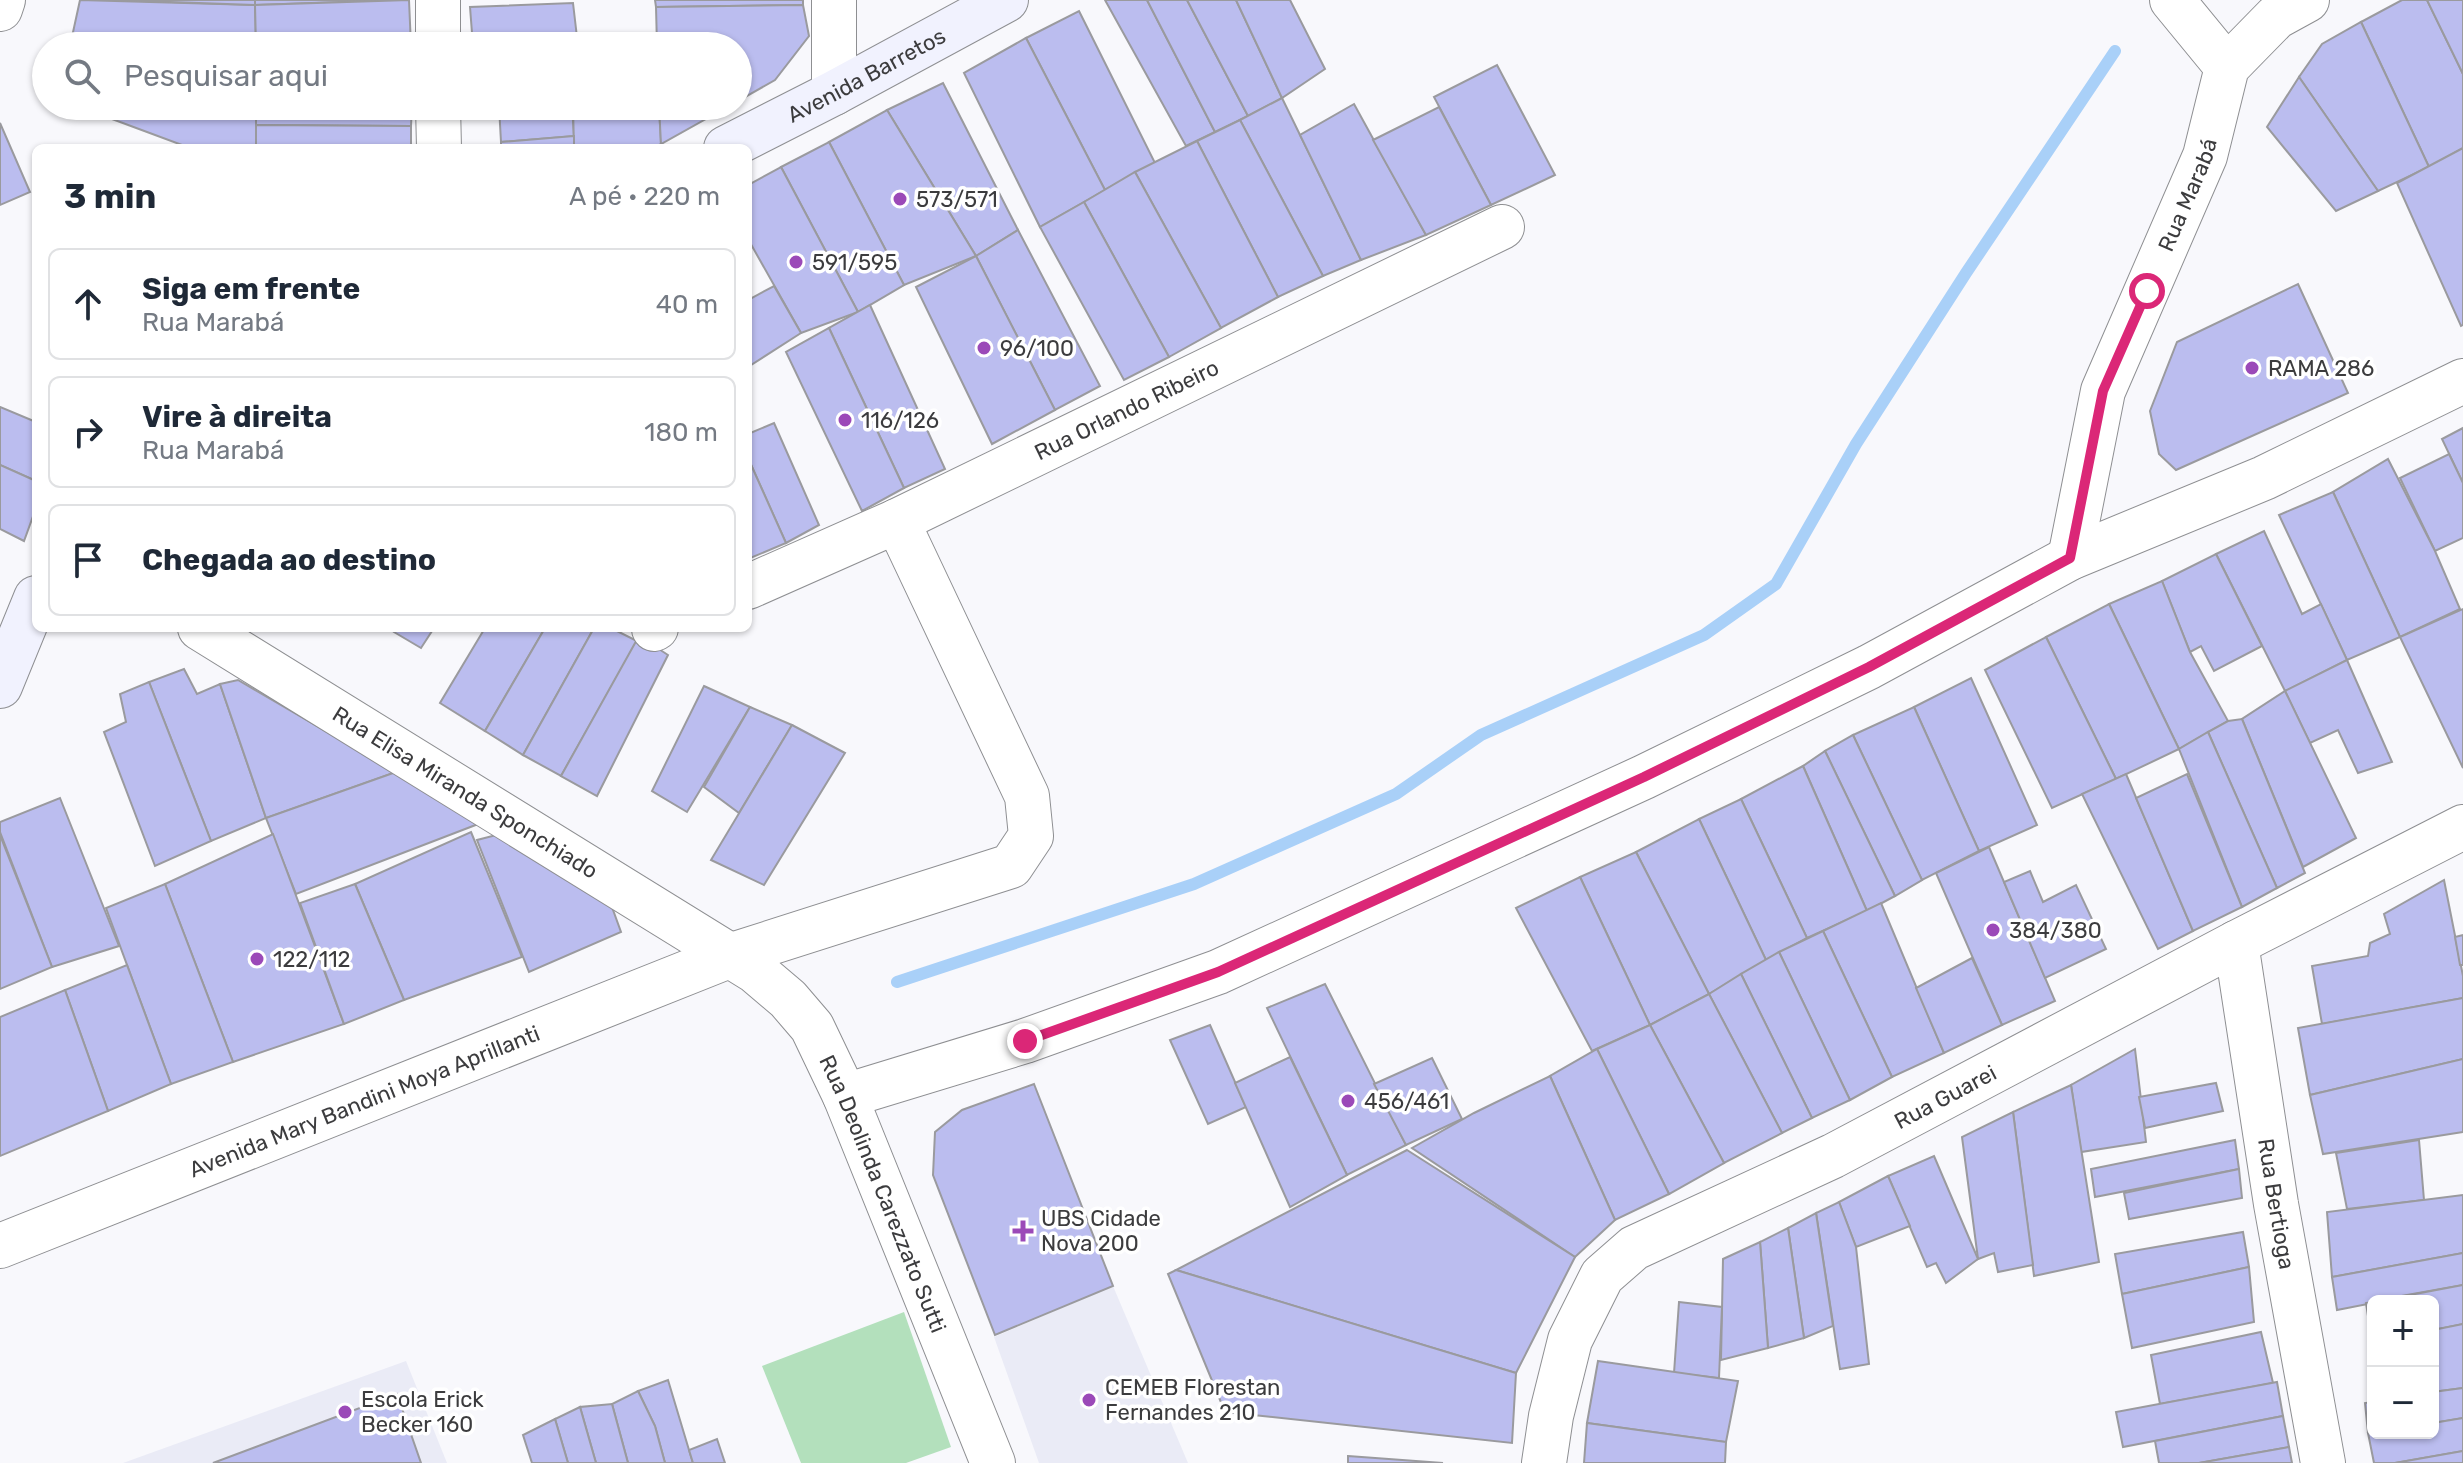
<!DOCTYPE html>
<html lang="pt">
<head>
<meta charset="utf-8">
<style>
	:root { --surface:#fff; --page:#f2f2f3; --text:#1f2937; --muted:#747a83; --line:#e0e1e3 }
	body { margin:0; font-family:Rubik,sans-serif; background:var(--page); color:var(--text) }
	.controls { position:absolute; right:24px; bottom:24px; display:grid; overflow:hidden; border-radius:12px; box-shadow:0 2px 6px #0004 }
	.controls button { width:72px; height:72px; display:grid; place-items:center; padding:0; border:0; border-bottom:2px solid var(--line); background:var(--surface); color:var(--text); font:40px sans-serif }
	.stop { position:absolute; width:24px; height:24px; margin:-18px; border:6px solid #db2777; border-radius:50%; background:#fff }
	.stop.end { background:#db2777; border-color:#fff; box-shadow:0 2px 8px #0008 }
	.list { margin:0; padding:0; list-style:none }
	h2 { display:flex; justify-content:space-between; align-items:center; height:104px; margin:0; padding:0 32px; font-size:34px }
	h2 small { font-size:26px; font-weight:400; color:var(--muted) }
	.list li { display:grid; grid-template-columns:52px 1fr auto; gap:24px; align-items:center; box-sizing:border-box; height:112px; margin:0 16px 16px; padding:0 16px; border:2px solid var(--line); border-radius:12px }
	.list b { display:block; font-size:30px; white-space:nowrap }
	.list p { margin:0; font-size:26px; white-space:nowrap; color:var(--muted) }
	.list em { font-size:26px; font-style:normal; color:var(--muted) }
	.icon { flex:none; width:44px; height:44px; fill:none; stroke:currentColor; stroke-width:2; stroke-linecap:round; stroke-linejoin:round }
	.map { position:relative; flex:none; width:2463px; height:1463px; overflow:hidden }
	.search { position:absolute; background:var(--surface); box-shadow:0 2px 6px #0004; left:32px; top:32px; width:720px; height:88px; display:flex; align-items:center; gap:20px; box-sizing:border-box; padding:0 28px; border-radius:44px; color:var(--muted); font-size:30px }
	.panel { position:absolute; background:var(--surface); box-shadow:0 2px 6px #0004; left:32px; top:144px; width:720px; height:488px; border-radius:12px }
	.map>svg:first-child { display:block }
	.built { fill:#eaebf6 }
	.green { fill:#b3e0bc }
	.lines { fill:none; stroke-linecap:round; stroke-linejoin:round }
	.stream { stroke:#a9d0f8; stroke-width:12 }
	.building { fill:#bbbdef; stroke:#9a9a9e; stroke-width:2 }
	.street-casing { stroke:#8e8f92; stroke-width:46 }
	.secondary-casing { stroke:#8e8f92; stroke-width:46 }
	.street { stroke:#fff; stroke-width:44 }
	.secondary { stroke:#f1f2fe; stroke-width:44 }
	.route { stroke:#db2777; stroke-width:10 }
	.poi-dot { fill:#9b49b8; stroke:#fff; stroke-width:3 }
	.labels { text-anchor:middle; stroke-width:7; stroke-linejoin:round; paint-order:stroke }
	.street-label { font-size:22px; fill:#3c3c3e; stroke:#fff }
	.poi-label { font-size:22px; fill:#3c3c3e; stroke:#fff; text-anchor:start }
</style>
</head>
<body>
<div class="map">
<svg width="2463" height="1463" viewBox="0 0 2463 1463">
	<rect width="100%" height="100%" fill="#f8f8fc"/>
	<g class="built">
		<polygon points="1113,1286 1188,1463 1039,1463 994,1337"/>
		<polygon points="406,1361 447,1463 123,1463"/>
	</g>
	<polygon class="green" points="904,1312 951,1447 906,1463 801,1463 762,1366"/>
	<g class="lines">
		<polyline class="stream" points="897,982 1194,884 1396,794 1481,735 1704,635 1776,584 1856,444 1966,273 2115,51"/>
	</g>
	<g class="building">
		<polygon points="80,0 255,5 256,46 70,46"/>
		<polygon points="114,0 255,0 255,5"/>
		<polygon points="255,0 397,0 255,5"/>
		<polygon points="409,0 411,46 256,46 255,5"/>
		<polygon points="655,0 803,0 803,5 656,7"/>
		<polygon points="1105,0 1147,0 1215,132 1186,146"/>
		<polygon points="1147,0 1187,0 1248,116 1215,132"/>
		<polygon points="1187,0 1236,0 1282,98 1248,116"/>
		<polygon points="1236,0 1290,0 1325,69 1282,98"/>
		<polygon points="2402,0 2427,0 2463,74 2463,148 2429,167 2361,22"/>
		<polygon points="2427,0 2463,0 2463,74"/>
		<polygon points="573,3 578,46 473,46 470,7"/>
		<polygon points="803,5 809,36 775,80 738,101 738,46 657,46 656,7"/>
		<polygon points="1079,11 1155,163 1105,190 1026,38"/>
		<polygon points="2361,22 2429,167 2378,191 2299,77 2322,44"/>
		<polygon points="1026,38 1105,190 1040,227 964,73"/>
		<polygon points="1497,65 1555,175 1491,205 1434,97"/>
		<polygon points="2299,77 2378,191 2336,211 2267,127"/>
		<polygon points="943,83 1018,230 976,256 887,110"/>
		<polygon points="1282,98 1361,260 1323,276 1240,120"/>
		<polygon points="1354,104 1426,235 1361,260 1300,135"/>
		<polygon points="77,106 256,106 256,148 190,148"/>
		<polygon points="256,106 412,106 411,126 256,125"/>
		<polygon points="499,106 572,106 574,136 501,142"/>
		<polygon points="573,106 659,106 661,144 653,148 574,148"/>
		<polygon points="659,106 729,106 661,144"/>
		<polygon points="1439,107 1491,205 1426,235 1373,140"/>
		<polygon points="887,110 976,256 904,285 829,142"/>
		<polygon points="1240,120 1323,276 1278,297 1197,141"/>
		<polygon points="0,123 30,192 0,205"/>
		<polygon points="256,125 411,126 411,148 256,148"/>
		<polygon points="574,136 574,148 501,148 501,142"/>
		<polygon points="1197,141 1278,297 1221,328 1135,172"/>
		<polygon points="829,142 904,285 858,312 781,167"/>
		<polygon points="2463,148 2463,325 2461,326 2397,183"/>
		<polygon points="781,167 858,312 801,333 748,239 748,185"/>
		<polygon points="1135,172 1221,328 1169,357 1084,202"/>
		<polygon points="1084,202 1169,357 1124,380 1040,227"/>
		<polygon points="1018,230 1100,386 1055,410 976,256"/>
		<polygon points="976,256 1055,410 992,444 916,287"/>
		<polygon points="2298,284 2348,393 2176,470 2159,454 2150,411 2177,342"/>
		<polygon points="774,286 801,333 748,367 748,300"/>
		<polygon points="870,305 945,469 904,488 829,328"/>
		<polygon points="829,328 904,488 862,511 786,352"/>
		<polygon points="0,407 36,422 36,481 0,465"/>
		<polygon points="774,423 819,525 786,543 748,458 748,434"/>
		<polygon points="2463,428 2463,483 2442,439"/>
		<polygon points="2449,454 2463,483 2463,538 2435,551 2400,478"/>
		<polygon points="748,458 786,543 748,559"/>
		<polygon points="2388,459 2435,551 2460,609 2400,637 2333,492"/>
		<polygon points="0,465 36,481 36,508 24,541 0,529"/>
		<polygon points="2333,492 2400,637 2347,660 2279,515"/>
		<polygon points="2264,531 2302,614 2321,604 2347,660 2285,691 2216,554"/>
		<polygon points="2216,554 2262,646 2214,671 2201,646 2190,652 2162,581"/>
		<polygon points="2162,581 2190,652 2228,721 2179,749 2109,604"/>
		<polygon points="2109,604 2179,749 2116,779 2046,637"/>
		<polygon points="2463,609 2463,768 2400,637"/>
		<polygon points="397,628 434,628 421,648 394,632"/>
		<polygon points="485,628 545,628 485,731 440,703"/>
		<polygon points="545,628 594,628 523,755 485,731"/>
		<polygon points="594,628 611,628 637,641 561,776 523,755"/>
		<polygon points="639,636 668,655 597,796 561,776"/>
		<polygon points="2046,637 2116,779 2052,808 1985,670"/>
		<polygon points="2347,660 2392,762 2358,773 2338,730 2310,743 2285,691"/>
		<polygon points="184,669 197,694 220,684 266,818 211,841 149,682"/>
		<polygon points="1971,678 2037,825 1979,851 1914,707"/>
		<polygon points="238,680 396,772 266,818 220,684"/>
		<polygon points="149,682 211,841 155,866 104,732 126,722 120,694"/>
		<polygon points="704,686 750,707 687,812 652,791"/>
		<polygon points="2285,691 2356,838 2303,867 2242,719"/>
		<polygon points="750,707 792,725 739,813 704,787"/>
		<polygon points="1914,707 1979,851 1922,880 1853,735"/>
		<polygon points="2242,719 2305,873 2277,888 2208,732 2228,721"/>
		<polygon points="792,725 845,753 764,885 711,860"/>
		<polygon points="2208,732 2277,888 2242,907 2179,749"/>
		<polygon points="1853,735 1922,880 1895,896 1825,751"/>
		<polygon points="1825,751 1895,896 1867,911 1803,766"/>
		<polygon points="1803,766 1867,911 1807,938 1741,799"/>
		<polygon points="396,772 486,821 296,894 266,818"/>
		<polygon points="2126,774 2193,931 2158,949 2082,794"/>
		<polygon points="2187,774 2242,907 2193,931 2136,798"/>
		<polygon points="60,798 119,946 52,967 0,832 0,822"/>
		<polygon points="1741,799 1807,938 1766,960 1699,819"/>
		<polygon points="1699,819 1766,960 1709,994 1636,852"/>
		<polygon points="471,832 522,957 404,1000 355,884"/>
		<polygon points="273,834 344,1024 233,1062 165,884"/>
		<polygon points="500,834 609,899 621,932 529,972 477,840"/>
		<polygon points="0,835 52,967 0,989"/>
		<polygon points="1989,847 2055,1001 2002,1025 1936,873"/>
		<polygon points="1636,852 1709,994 1650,1025 1580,877"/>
		<polygon points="2030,871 2043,902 2076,885 2106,949 2045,978 2004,882"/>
		<polygon points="1580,877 1650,1025 1592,1051 1516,908"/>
		<polygon points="2444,880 2463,976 2463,998 2322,1024 2312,966 2368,956 2370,943 2390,934 2384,914"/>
		<polygon points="165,884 233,1062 171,1084 106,908"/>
		<polygon points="355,884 404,1000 344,1024 300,903"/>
		<polygon points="1881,903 1944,1053 1892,1077 1823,931"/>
		<polygon points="1823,931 1892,1077 1850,1100 1779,952"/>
		<polygon points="2463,935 2463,965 2460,965 2455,937"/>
		<polygon points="1779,952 1850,1100 1812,1118 1741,974"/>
		<polygon points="1972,958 2002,1025 1944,1053 1916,988"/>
		<polygon points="127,965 171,1084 108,1111 65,990"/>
		<polygon points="1741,974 1812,1118 1782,1133 1709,994"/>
		<polygon points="1325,984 1406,1145 1347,1175 1267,1008"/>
		<polygon points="65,990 108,1111 0,1156 0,1017"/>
		<polygon points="1709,994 1782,1133 1724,1163 1650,1025"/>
		<polygon points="2463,998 2463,1059 2310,1095 2298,1028"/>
		<polygon points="1210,1025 1246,1107 1208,1124 1170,1040"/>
		<polygon points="1650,1025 1724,1163 1669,1194 1597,1049"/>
		<polygon points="1597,1049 1669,1194 1615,1220 1550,1076"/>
		<polygon points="2135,1049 2146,1142 2081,1152 2071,1085"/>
		<polygon points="1290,1057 1347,1175 1290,1207 1235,1083"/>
		<polygon points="1432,1058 1462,1119 1406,1145 1374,1084"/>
		<polygon points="2463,1059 2463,1132 2323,1154 2310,1095"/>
		<polygon points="1550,1076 1615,1220 1575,1257 1412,1148 1474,1113"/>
		<polygon points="2216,1083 2223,1111 2145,1128 2139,1097"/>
		<polygon points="1034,1084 1113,1286 995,1335 933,1175 935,1132 962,1110"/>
		<polygon points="2071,1085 2099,1262 2034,1276 2013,1112"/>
		<polygon points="2013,1112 2033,1265 1998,1272 1994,1253 1978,1259 1962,1137"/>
		<polygon points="2235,1140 2239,1169 2095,1197 2091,1169"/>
		<polygon points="2419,1140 2424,1200 2347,1209 2336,1153"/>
		<polygon points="1407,1150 1575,1257 1516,1373 1176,1270"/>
		<polygon points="1934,1156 1978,1259 1946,1283 1936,1263 1927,1267 1888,1176"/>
		<polygon points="2239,1169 2242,1198 2129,1219 2124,1193"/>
		<polygon points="1888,1176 1910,1226 1856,1247 1839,1202"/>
		<polygon points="2463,1195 2463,1253 2332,1277 2327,1212"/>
		<polygon points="1839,1202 1856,1247 1869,1364 1840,1369 1816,1213"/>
		<polygon points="1816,1213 1833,1326 1804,1338 1788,1228"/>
		<polygon points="1788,1228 1804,1338 1768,1348 1760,1242"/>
		<polygon points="2243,1232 2249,1267 2122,1294 2115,1254"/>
		<polygon points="1760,1242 1768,1348 1721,1360 1723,1259"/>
		<polygon points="2463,1253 2463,1285 2373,1301 2373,1303 2337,1310 2332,1277"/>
		<polygon points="2249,1267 2254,1322 2132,1348 2122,1294"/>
		<polygon points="1176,1270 1516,1373 1512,1443 1225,1412 1168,1274"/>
		<polygon points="2463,1285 2463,1324 2433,1330 2433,1301 2378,1301"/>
		<polygon points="1679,1302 1722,1307 1719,1378 1674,1373"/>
		<polygon points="2373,1302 2373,1342 2372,1342 2366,1303"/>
		<polygon points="2463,1324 2463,1388 2433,1392 2433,1330"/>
		<polygon points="2261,1332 2273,1383 2160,1404 2151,1355"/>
		<polygon points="1598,1361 1738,1381 1726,1442 1587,1423"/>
		<polygon points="668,1380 689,1450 693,1463 665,1463 655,1426 638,1391"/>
		<polygon points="2277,1382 2283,1416 2123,1447 2116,1412"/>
		<polygon points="2463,1388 2463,1418 2433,1423 2433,1392"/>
		<polygon points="638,1391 655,1426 665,1463 628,1463 612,1404"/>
		<polygon points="397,1394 421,1463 213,1463"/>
		<polygon points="2373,1402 2373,1432 2368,1433 2365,1403"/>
		<polygon points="612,1404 628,1463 596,1463 580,1407"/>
		<polygon points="580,1407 596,1463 568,1463 555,1419"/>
		<polygon points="2283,1416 2289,1447 2199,1463 2159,1463 2155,1441"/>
		<polygon points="2463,1418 2463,1451 2395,1463 2374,1463 2368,1433 2433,1433 2433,1423"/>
		<polygon points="555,1419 568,1463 532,1463 523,1435"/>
		<polygon points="1587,1423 1726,1442 1725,1463 1584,1463"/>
		<polygon points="717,1439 725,1463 693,1463 689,1450"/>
		<polygon points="2289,1447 2292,1463 2199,1463"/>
		<polygon points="2463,1451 2463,1463 2395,1463"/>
		<polygon points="1348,1456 1443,1463 1348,1463"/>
	</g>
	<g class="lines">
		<defs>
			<g id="street">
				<polyline points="438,0 438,46"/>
				<polyline points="834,0 834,93"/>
				<polyline points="2172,0 2227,67"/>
				<polyline points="0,9 3,0"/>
				<polyline points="438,106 439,148"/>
				<path id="s1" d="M2070 558 2103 391 2205 156 2227 67 2276 17 2307 0"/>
				<path id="s2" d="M748 587 897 521 1502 227"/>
				<path id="s3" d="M200 628 755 971 788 999 812 1027 845 1096 993 1463"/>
				<polyline points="654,629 656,628"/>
				<path id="s4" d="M2236 943 2276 1204 2323 1463"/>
				<polyline points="845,1096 1025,1041 1218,972 1644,777 1869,667 2070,558 2264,478 2463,381"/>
				<path id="s5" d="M0 1246 729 956 1011 866 1031 836 1027 796 897 521"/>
				<path id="s6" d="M1544 1463 1551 1416 1570 1340 1602 1276 1634 1248 1833 1156 2236 943 2463 827"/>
			</g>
			<g id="secondary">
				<path id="s7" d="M726 148 834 93 1006 0"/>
				<polyline points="0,686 36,598"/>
			</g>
		</defs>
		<use href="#street" class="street-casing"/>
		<use href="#secondary" class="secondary-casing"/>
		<use href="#street" class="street"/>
		<use href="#secondary" class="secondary"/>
	</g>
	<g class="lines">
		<polyline class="route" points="1025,1041 1218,972 1644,777 1869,667 2070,558 2103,391 2147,291"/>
	</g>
	<g class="poi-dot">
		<circle cx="900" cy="199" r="8"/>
		<circle cx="796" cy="262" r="8"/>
		<circle cx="984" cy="348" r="8"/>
		<circle cx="2252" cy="368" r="8"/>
		<circle cx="845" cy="420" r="8"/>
		<circle cx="1993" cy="930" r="8"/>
		<circle cx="257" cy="959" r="8"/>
		<circle cx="1348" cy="1101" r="8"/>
		<path d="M1019 1219h8v8h8v8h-8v8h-8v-8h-8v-8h8z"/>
		<circle cx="1089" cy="1400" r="8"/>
		<circle cx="345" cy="1412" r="8"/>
	</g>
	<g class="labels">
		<g class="street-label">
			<text dy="8" stroke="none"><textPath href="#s7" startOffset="158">Avenida Barretos</textPath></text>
			<text dy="8" stroke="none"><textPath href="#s1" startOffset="384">Rua Marabá</textPath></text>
			<text dy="8" stroke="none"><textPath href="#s2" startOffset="418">Rua Orlando Ribeiro</textPath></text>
			<text dy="8" stroke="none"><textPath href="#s3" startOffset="312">Rua Elisa Miranda Sponchiado</textPath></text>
			<text dy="8" stroke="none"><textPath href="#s6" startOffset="586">Rua Guarei</textPath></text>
			<text dy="8" stroke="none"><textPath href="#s5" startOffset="392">Avenida Mary Bandini Moya Aprillanti</textPath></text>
			<text dy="8" stroke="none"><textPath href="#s3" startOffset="914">Rua Deolinda Carezzato Sutti</textPath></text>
			<text dy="8" stroke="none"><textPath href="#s4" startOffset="264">Rua Bertioga</textPath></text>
		</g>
		<g class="poi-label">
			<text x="916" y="207">573/571</text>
			<text x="812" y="270">591/595</text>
			<text x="1000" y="356">96/100</text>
			<text x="2268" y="376">RAMA 286</text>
			<text x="861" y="428">116/126</text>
			<text x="2009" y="938">384/380</text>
			<text x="273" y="967">122/112</text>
			<text x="1364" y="1109">456/461</text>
			<text x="1041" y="1226">UBS Cidade<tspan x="1041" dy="25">Nova 200</tspan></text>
			<text x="1105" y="1395">CEMEB Florestan<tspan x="1105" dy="25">Fernandes 210</tspan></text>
			<text x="361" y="1407">Escola Erick<tspan x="361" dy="25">Becker 160</tspan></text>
		</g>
	</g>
</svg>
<div class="controls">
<button>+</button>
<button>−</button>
</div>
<div class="stop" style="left:2147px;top:291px"></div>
<div class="stop end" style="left:1025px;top:1041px"></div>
<div class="search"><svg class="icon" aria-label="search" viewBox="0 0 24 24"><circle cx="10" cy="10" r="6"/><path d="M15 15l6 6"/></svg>Pesquisar aqui</div>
<section class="panel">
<h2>3 min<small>A pé · 220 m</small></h2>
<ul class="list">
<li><svg class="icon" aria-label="ahead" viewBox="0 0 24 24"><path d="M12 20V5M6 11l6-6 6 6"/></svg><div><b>Siga em frente</b><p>Rua Marabá</p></div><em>40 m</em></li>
<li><svg class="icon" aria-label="right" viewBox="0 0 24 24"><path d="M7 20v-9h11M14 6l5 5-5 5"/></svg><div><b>Vire à direita</b><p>Rua Marabá</p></div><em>180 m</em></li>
<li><svg class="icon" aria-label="arrive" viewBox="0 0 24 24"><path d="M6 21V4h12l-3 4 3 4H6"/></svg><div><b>Chegada ao destino</b></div></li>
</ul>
</section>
</div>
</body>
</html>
